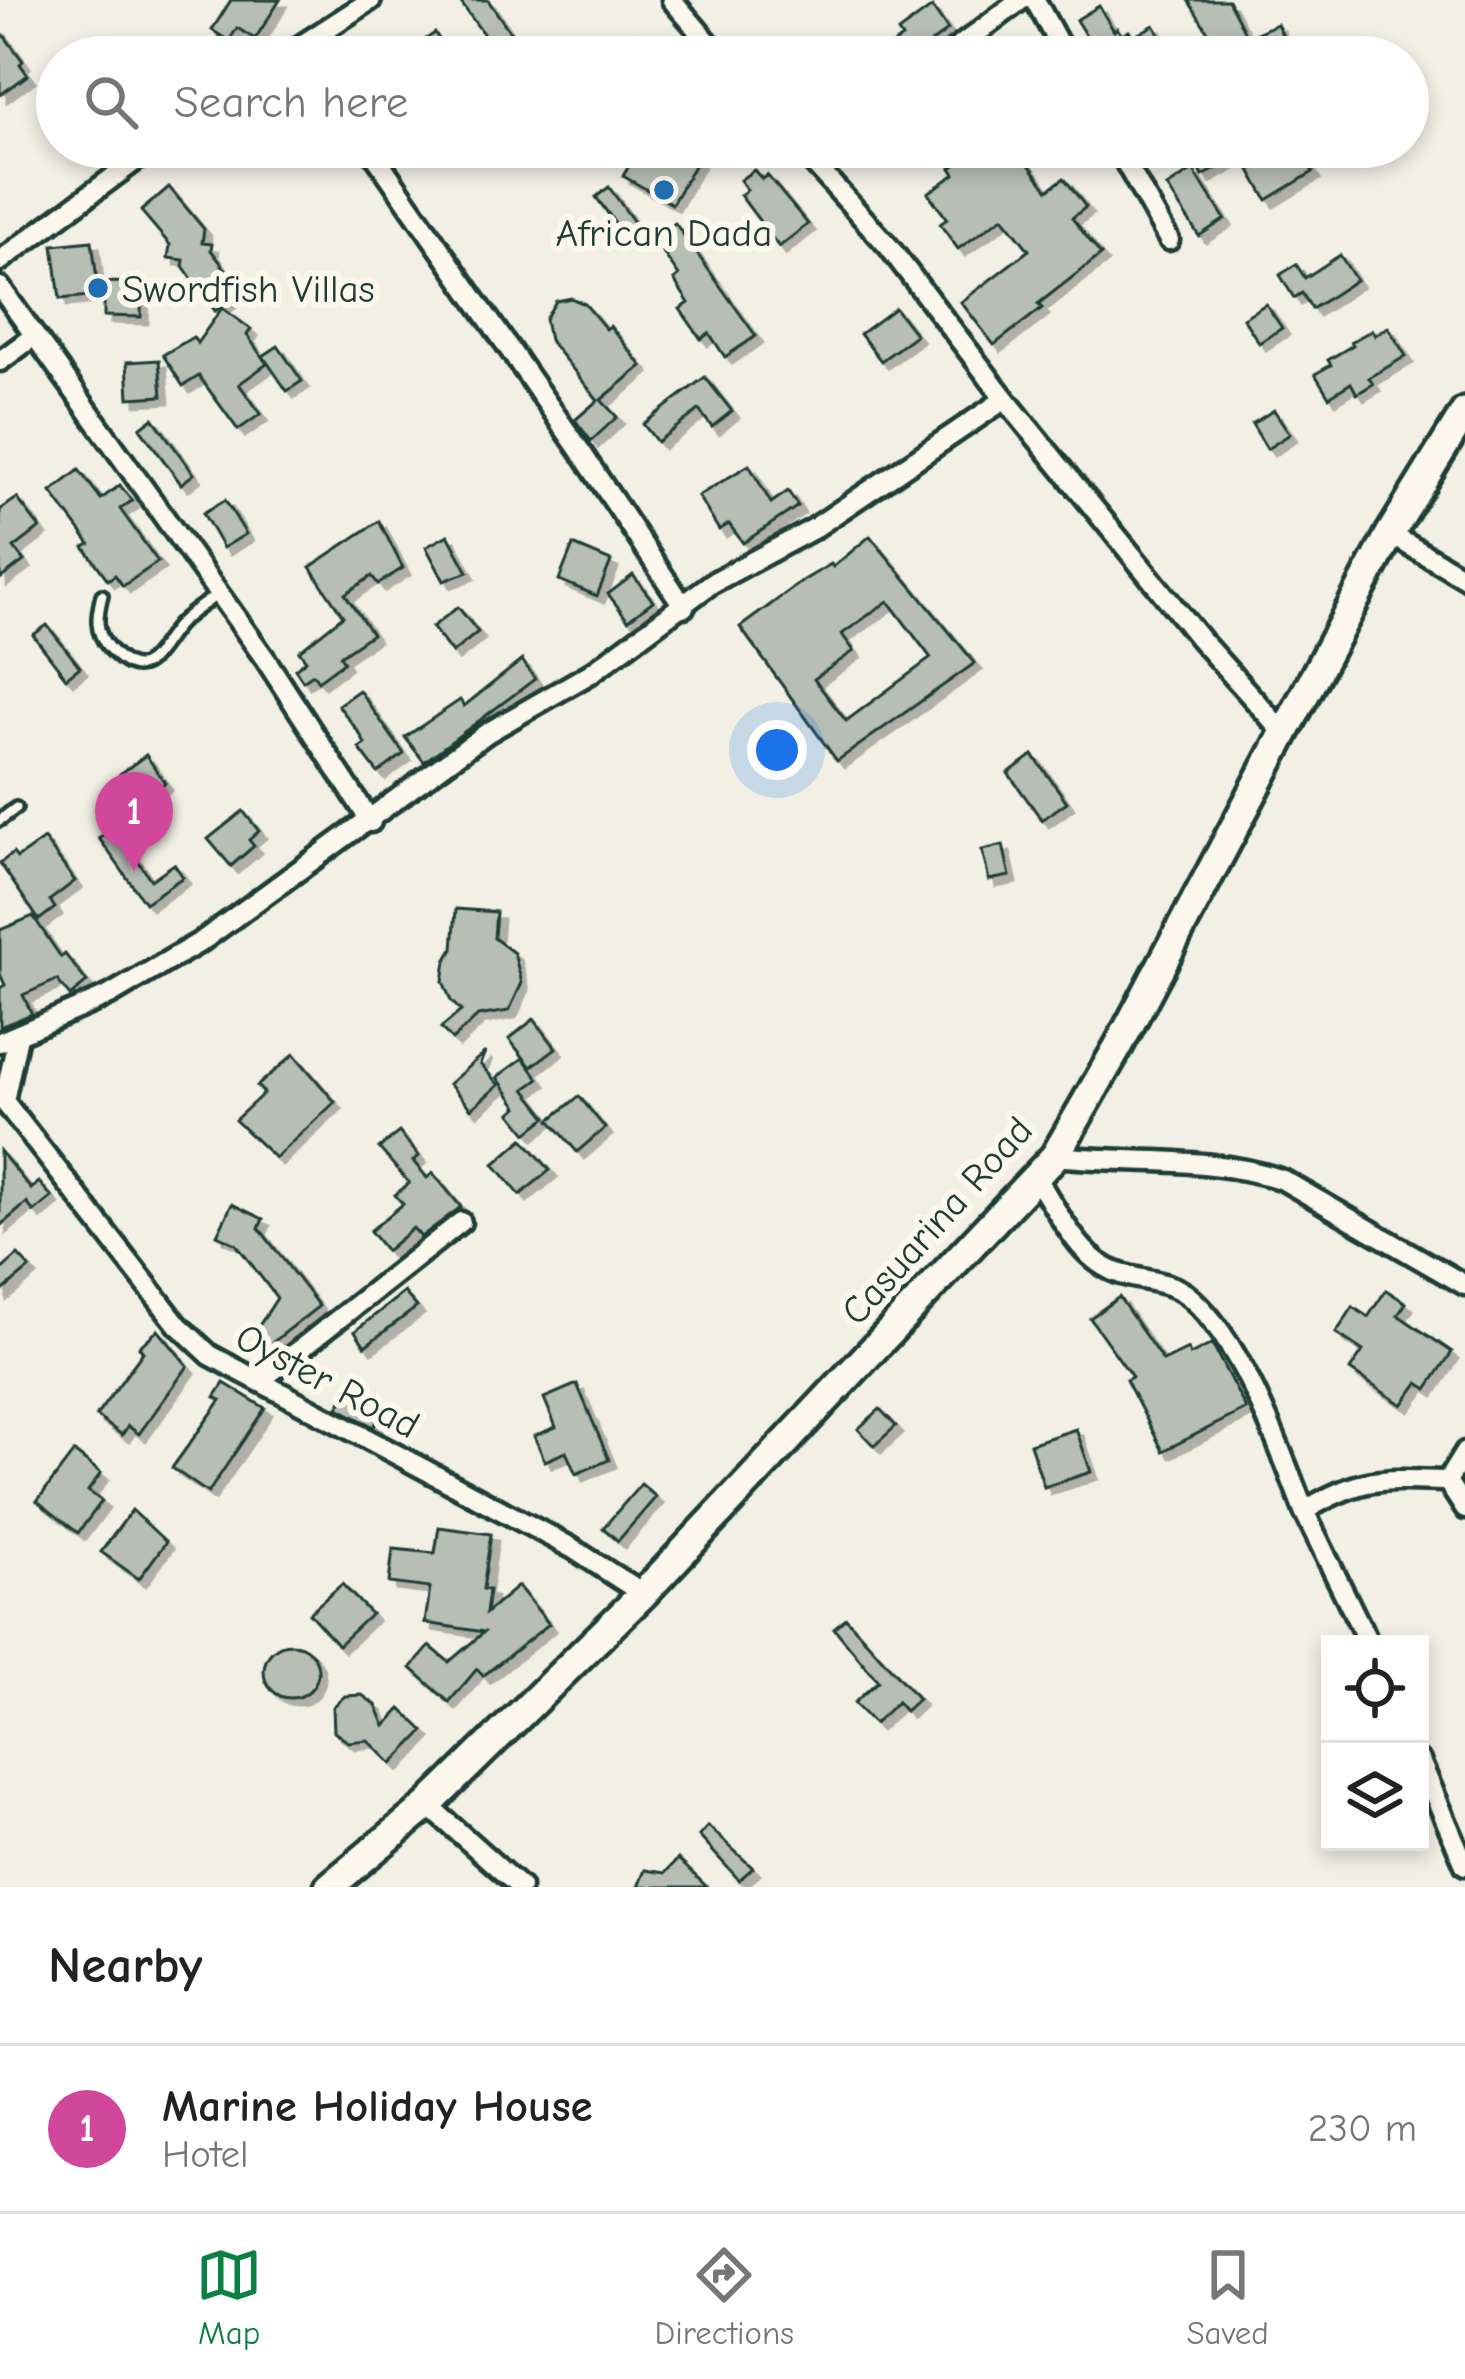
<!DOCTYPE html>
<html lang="en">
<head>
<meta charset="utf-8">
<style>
	:root { --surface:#fff; --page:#f2f2f2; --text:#222; --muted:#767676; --line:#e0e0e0; --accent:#0b8043 }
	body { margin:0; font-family:"Comic Neue",sans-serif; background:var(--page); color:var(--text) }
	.controls { position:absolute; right:36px; bottom:36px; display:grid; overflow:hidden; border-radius:0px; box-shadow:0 6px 18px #0003 }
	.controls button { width:108px; height:108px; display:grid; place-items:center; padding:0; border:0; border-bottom:3px solid var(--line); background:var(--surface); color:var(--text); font:60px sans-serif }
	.you { position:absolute; left:777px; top:750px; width:42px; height:42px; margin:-30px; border:9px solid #fff; border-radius:50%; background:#1a73e8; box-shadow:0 0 0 18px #1a73e833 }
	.badge { display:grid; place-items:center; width:78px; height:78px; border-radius:50%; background:var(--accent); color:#fff; font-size:39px; font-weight:700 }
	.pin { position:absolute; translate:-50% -99px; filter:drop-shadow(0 3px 6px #0008) }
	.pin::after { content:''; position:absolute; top:63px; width:42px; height:36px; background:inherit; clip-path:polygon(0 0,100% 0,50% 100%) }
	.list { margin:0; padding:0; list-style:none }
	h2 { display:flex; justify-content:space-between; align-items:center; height:156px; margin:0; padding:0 48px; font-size:51px }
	h2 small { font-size:39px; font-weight:400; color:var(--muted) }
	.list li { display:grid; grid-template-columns:78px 1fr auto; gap:36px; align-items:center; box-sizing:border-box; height:168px; padding:0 48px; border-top:3px solid var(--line) }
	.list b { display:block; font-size:45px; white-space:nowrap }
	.list p { margin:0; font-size:39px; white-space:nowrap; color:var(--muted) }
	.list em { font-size:39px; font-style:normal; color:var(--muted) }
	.icon { flex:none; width:66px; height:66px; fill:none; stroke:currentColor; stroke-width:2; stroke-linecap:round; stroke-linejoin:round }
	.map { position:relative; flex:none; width:1465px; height:1887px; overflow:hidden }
	.search { position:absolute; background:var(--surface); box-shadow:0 6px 18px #0003; left:36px; right:36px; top:36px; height:132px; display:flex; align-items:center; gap:30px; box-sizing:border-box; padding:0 42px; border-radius:66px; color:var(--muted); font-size:45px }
	.sheet { height:324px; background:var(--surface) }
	nav { display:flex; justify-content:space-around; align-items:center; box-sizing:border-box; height:168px; border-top:3px solid var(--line); background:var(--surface); font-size:33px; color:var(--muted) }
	nav a { display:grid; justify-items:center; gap:6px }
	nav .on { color:var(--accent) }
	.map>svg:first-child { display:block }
	.building { fill:#b7beb3; stroke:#1f3d34; stroke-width:3; fill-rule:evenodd; filter:url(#shadow) }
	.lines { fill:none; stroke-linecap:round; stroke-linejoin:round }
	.lane-casing { stroke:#1f3d34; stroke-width:18 }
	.street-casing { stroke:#1f3d34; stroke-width:27 }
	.secondary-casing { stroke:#1f3d34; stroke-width:36 }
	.lane { stroke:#fbf7ec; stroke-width:9 }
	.street { stroke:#fbf7ec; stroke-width:18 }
	.secondary { stroke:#fbf7ec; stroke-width:27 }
	.poi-dot { fill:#1f6fb2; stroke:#fbf7ec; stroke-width:4.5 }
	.labels { text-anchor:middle; stroke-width:12; stroke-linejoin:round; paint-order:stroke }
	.poi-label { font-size:39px; fill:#1f3d34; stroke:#fbf7ec }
	.street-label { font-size:39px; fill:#1f3d34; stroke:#fbf7ec }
</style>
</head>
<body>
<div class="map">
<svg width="1465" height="1887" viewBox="0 0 1465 1887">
	<defs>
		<filter id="shadow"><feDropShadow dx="7" dy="7" stdDeviation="0" flood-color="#0004"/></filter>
	</defs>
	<rect width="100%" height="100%" fill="#f2f0e5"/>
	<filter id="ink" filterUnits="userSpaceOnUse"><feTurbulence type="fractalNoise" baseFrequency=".00833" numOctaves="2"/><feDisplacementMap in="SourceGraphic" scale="24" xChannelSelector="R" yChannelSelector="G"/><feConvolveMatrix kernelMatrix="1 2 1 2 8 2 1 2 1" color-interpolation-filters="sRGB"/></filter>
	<g filter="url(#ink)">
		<g class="building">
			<polygon points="231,0 280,0 255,39 237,28 229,41 212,30"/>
			<polygon points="459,0 488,0 510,32 492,46"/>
			<polygon points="1188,0 1228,0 1251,44 1226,57 1199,57 1191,40 1208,32"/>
			<polygon points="1099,6 1114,31 1117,28 1122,35 1129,31 1133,37 1154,25 1167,46 1148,57 1099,57 1076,20"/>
			<polygon points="932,7 948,30 932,42 936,47 922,57 876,57 902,38 898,32"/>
			<polygon points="1277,24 1293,57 1260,57 1250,36"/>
			<polygon points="0,30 23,61 20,64 28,75 0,95"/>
			<polygon points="435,33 451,57 399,57"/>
			<polygon points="633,33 644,47 631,57 603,57"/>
			<polygon points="612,147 658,147 669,154 674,147 681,147 699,157 672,204 623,176 633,159"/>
			<polygon points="980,147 1016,147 1048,190 1064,178 1086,207 1072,218 1101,255 1038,304 1042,308 994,345 961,302 1029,250 1003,217 958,249 940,224 947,219 928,193 955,174 951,168"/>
			<polygon points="1188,147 1256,147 1203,176"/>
			<polygon points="1299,147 1313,172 1267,200 1250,170"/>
			<polygon points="754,170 762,179 767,175 808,224 779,247 740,195 747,190 740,180"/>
			<polygon points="1193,170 1225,219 1199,236 1167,187"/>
			<polygon points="169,187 204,229 202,243 212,244 211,250 242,291 215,311 183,266 184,260 168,258 170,245 141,211"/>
			<polygon points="609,187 641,232 629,242 596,197"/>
			<polygon points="675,223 756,336 725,357 709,333 701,339 680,309 689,303 674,280 679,276 653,238"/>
			<polygon points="92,241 99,295 60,299 53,245"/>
			<polygon points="1340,255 1356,280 1312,309 1302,293 1294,298 1280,275 1296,264 1305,278"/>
			<polygon points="104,282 142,283 141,317 104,316"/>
			<polygon points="571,298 585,304 606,329 610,326 642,366 601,400 617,417 591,441 575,420 598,400 549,340 545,319 556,301"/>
			<polygon points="1266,304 1282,328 1259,343 1243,318"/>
			<polygon points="222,308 251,329 247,335 267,364 239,384 261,414 238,430 199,376 183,386 163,355 193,337 197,343"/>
			<polygon points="895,308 916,335 881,361 860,334"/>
			<polygon points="1388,327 1406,356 1369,378 1373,384 1357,394 1351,383 1329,397 1315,374 1331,365 1328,360 1353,345 1351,342 1372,330 1375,335"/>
			<polygon points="278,346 302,381 287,391 263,356"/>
			<polygon points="159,360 162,396 129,398 127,362"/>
			<polygon points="705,377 732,411 712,427 699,410 657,442 643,424"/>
			<polygon points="1274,410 1290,434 1267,449 1252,424"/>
			<polygon points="153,418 194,474 181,484 140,428"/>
			<polygon points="749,465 771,503 788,491 798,506 743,543 729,524 719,530 698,496"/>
			<polygon points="79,470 101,499 120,485 132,501 120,509 158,562 123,586 115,575 108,580 84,547 90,544 51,492"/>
			<polygon points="17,498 40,528 14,548 24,561 0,579 0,510"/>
			<polygon points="225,500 246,534 223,548 203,513"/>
			<polygon points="379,521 403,568 378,584 372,576 345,594 372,634 340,656 344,662 318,681 313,674 303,681 295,669 306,660 299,651 343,616 310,567"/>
			<polygon points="448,535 468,572 444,581 426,547"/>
			<path d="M870 536 975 663 837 761 740 627 804 580 831 564 833 567ZM888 601 931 658 846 721 814 679 854 651 842 634Z"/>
			<polygon points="573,545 611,561 597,596 559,580"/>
			<polygon points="633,575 653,601 628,620 608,594"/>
			<polygon points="458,607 478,632 452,653 432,627"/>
			<polygon points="47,625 80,667 66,678 33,635"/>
			<polygon points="522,660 535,679 424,762 405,737 460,700 464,706"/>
			<polygon points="359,690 404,754 378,773 359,748 365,744 360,734 338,705"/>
			<polygon points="146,755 165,783 136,803 120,774"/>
			<polygon points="1033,755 1067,802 1042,820 1008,773"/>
			<polygon points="243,811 259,831 249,840 254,846 231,866 208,839"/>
			<polygon points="115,827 151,880 174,864 183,877 145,903 99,838"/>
			<polygon points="44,839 75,881 50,900 55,908 39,920 0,863 13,853 17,858"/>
			<polygon points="1003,845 1010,876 989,880 982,850"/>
			<polygon points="456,909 496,912 494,938 514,953 522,983 509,1011 478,1016 452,1040 441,1028 461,1011 451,1001 443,981 446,961 453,949"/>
			<polygon points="33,916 61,957 65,954 87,982 70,996 57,980 23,995 32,1014 0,1027 0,988 5,985 0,974 0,930"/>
			<polygon points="534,1019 556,1048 531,1067 509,1039"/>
			<polygon points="485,1052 480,1064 499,1085 471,1109 449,1084"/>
			<polygon points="294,1054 335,1102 275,1158 235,1120 264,1093 257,1086"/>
			<polygon points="523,1058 539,1079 525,1089 547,1117 527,1133 511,1113 518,1107 497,1077"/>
			<polygon points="579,1096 605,1128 577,1152 550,1120"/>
			<polygon points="399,1132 419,1156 413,1161 427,1178 433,1173 461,1207 421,1237 413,1228 386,1251 370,1231 403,1204 395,1195 409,1183 379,1148"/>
			<polygon points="523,1139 550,1170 520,1195 494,1164"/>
			<polygon points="0,1151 31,1189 39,1182 52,1197 34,1212 27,1203 0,1226"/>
			<polygon points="232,1204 263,1219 259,1228 319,1306 267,1347 255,1332 277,1298 236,1244 217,1235"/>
			<polygon points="18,1255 30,1268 0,1293 0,1271"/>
			<polygon points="1386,1290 1406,1303 1398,1315 1452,1352 1427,1389 1418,1383 1402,1405 1350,1370 1363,1351 1336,1333 1353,1307 1368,1317"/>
			<polygon points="404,1292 417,1307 365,1346 355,1331"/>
			<polygon points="1119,1297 1163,1361 1188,1349 1190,1355 1212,1344 1246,1409 1163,1451 1126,1380 1132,1377 1090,1318"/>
			<polygon points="158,1330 188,1366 139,1434 128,1426 122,1435 96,1416 143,1352 139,1347"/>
			<polygon points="224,1383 265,1408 208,1493 172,1468 221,1400 215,1397"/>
			<polygon points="577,1384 609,1460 576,1474 566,1452 545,1461 534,1436 556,1427 544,1398"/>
			<polygon points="347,1391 382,1411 374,1427 338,1408"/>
			<polygon points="880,1409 896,1426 874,1446 858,1429"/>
			<polygon points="1076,1429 1091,1472 1044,1487 1030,1444"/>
			<polygon points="74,1452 101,1473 88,1491 102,1501 78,1533 37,1501"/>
			<polygon points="641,1484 656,1497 618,1541 603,1528"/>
			<polygon points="132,1510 166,1542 139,1579 101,1552"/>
			<polygon points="439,1527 491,1534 483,1589 489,1590 486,1613 518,1586 549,1624 483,1676 477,1669 449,1702 411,1668 430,1646 449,1662 484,1632 425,1623 430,1588 389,1583 393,1549 435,1553"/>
			<polygon points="342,1584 371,1614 338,1645 309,1613"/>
			<polygon points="846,1618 918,1699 905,1711 897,1702 874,1724 854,1703 878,1681 834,1628"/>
			<circle cx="291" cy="1671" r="27"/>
			<polygon points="362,1695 376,1705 385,1726 401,1709 424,1731 392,1764 368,1740 348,1742 334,1732 333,1707 345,1696"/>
			<polygon points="708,1826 753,1868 739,1880 699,1836"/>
			<polygon points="678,1859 707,1887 638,1887 645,1870 665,1873"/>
		</g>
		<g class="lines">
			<defs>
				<g id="lane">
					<path d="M102 595C97 615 94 631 109 648 147 691 157 647 180 623 191 612 206 603 218 594"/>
					<polyline points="0,820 16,808"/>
				</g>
				<g id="street">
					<polyline points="672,0 721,57"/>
					<polyline points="1035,0 1066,57"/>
					<polyline points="283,57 371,0"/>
					<polyline points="945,57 1021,0"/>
					<polyline points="369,147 583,455 684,607"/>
					<polyline points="1117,147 1169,240"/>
					<polyline points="0,261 154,147"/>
					<polyline points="0,287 266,660 371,822"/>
					<polyline points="0,361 34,336"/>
					<polyline points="1005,399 1200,639 1283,732"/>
					<polyline points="1390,534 1465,578"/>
					<polyline points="0,1042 110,995 202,941 487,733 591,673 712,583 813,529 1005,399 889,247 799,147"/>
					<polyline points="0,1096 178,1325 210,1355 572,1548 643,1594"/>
					<polyline points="4,1101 18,1036"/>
					<path d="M1055 1156C1130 1164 1210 1155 1283 1180L1465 1285"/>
					<path d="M1037 1179C1059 1213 1080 1262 1121 1274 1147 1282 1170 1280 1191 1298 1242 1342 1280 1449 1304 1511"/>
					<polyline points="260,1381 461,1222"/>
					<polyline points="1447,1481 1465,1509"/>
					<path d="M1369 1644 1304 1511C1362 1476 1381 1479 1447 1481L1465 1452"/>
					<polyline points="1420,1761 1465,1865"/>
					<polyline points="428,1805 520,1887"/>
				</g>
				<polyline id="secondary" points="329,1887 428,1805 643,1594 1055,1156 1119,1045 1390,534 1465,412"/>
			</defs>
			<use href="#lane" class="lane-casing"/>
			<use href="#street" class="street-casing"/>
			<use href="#secondary" class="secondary-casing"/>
			<use href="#lane" class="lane"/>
			<use href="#street" class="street"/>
			<use href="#secondary" class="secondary"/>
		</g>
	</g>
	<g class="poi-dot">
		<circle cx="664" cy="190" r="12"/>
		<circle cx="98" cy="288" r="12"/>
	</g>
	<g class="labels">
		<g class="poi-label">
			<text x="664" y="246">African Dada</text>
			<text x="122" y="302" text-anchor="start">Swordfish Villas</text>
		</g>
		<g class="street-label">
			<text transform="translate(936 1220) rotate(-48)" y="14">Casuarina Road</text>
			<text transform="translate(328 1380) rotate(28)" y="14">Oyster Road</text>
		</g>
	</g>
</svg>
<div class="controls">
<button><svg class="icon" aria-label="locate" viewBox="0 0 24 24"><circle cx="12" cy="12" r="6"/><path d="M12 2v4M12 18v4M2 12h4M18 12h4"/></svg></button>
<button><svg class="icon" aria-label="layers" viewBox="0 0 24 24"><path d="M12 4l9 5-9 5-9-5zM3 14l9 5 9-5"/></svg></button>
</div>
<div class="you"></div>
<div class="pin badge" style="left:134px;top:871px;background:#d1479c">1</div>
<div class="search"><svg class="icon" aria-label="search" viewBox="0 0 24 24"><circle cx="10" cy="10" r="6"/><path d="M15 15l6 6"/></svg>Search here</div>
</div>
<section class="sheet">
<h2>Nearby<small></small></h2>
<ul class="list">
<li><span class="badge" style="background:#d1479c">1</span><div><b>Marine Holiday House</b><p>Hotel</p></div><em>230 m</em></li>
</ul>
</section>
<nav>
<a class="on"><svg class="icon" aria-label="map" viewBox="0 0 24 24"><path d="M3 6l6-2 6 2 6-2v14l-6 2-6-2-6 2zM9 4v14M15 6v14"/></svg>Map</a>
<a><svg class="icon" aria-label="directions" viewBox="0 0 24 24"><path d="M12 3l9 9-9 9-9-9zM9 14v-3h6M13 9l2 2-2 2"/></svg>Directions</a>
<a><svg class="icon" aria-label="saved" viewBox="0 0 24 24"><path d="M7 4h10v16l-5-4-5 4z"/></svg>Saved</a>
</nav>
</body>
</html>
